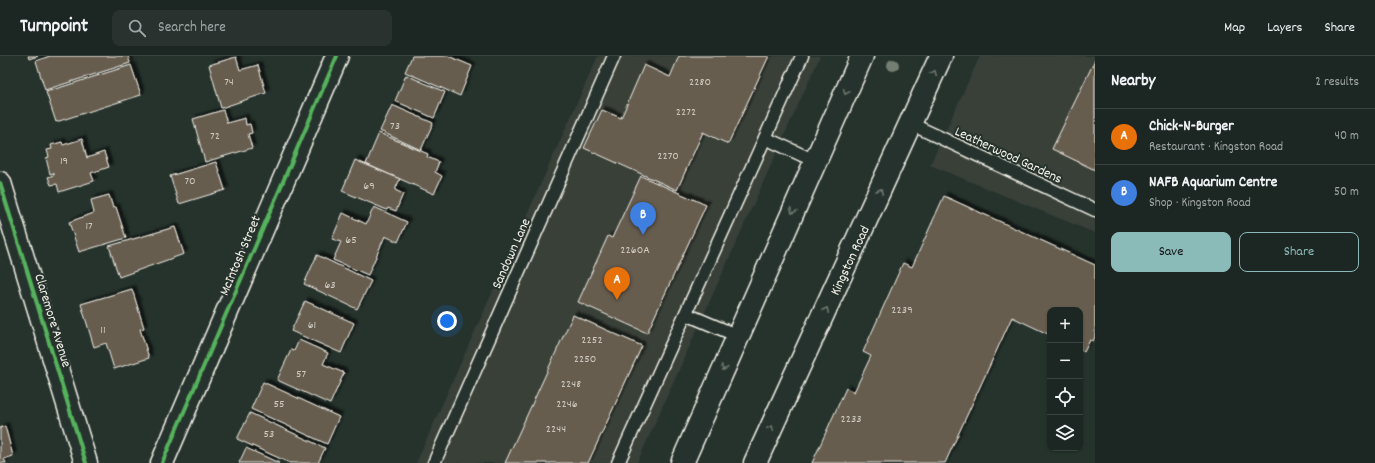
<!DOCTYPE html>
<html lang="en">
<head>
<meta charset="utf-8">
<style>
	:root { --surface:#1c2622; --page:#29322f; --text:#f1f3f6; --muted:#a0a5a5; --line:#3a4340; --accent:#8bbbb9 }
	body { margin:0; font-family:Dekko,sans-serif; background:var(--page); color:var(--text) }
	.controls { position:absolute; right:12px; bottom:12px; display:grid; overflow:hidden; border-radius:8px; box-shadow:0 1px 3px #0004 }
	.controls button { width:36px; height:36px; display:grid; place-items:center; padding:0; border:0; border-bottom:1px solid var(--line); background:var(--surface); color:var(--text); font:20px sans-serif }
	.you { position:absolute; left:447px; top:265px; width:14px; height:14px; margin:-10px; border:3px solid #fff; border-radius:50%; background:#1a73e8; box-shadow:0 0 0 6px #1a73e833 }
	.badge { display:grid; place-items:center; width:26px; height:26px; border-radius:50%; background:var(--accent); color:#fff; font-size:13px; font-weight:700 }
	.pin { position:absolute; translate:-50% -33px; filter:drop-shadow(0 1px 2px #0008) }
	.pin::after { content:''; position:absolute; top:21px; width:14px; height:12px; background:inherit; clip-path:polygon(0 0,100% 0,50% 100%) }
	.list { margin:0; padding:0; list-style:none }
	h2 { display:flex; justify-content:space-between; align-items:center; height:52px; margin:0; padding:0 16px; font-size:17px }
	h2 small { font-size:13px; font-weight:400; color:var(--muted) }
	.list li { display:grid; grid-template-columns:26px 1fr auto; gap:12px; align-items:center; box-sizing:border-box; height:56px; padding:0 16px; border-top:1px solid var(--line) }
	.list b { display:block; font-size:15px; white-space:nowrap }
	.list p { margin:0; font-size:13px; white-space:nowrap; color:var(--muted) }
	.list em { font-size:13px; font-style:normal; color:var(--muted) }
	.actions { display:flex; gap:8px; padding:12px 16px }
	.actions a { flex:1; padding:9px 0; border:1px solid var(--accent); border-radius:8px; text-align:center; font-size:14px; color:var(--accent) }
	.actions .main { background:var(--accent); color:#111 }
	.icon { flex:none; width:22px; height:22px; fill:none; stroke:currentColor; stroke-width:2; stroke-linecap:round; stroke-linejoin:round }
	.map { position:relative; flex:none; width:1095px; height:407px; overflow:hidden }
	header { display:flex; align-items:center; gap:24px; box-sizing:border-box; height:56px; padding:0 20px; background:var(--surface); border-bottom:1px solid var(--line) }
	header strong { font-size:19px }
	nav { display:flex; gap:22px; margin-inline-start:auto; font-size:14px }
	.search { width:280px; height:36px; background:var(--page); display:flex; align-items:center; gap:10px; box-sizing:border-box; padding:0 14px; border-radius:8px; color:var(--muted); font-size:15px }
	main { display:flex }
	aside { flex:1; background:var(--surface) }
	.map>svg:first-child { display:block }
	.built { fill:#394038 }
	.building { fill:#665d50; stroke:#f4f1e8; filter:url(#shadow) }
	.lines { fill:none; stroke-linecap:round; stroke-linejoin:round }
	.lane-casing { stroke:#f4f1e8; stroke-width:15 }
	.street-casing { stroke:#f4f1e8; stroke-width:25 }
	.primary-casing { stroke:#f4f1e8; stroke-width:25 }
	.lane { stroke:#26332d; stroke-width:12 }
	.street { stroke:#26332d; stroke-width:22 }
	.primary { stroke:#26332d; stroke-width:22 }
	.cycleway-casing { stroke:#26332d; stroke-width:6 }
	.cycleway { stroke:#56b35d; stroke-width:4 }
	.tree { fill:#757e73 }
	.oneway { stroke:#6e766e }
	.labels { text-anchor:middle; stroke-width:4; stroke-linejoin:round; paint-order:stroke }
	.number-label { font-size:12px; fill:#d0ccc2 }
	.street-label { font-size:14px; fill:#f4f1e8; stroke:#26332d }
</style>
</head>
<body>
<header>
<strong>Turnpoint</strong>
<div class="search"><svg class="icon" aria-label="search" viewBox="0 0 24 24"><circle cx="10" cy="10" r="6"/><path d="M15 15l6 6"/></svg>Search here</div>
<nav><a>Map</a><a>Layers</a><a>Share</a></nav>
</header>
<main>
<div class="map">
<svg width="1095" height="407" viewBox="0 0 1095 407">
	<defs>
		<filter id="shadow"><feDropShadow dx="3.5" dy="-3.5" stdDeviation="1" flood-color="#0009"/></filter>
	</defs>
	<rect width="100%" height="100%" fill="#26332d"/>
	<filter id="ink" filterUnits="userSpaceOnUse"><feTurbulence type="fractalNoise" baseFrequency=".025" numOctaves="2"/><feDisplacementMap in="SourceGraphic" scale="8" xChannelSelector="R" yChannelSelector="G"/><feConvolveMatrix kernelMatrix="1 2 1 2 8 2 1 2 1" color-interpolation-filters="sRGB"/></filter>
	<g filter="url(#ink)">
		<g class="built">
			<polygon points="598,0 820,0 637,407 416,407"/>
			<polygon points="980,0 1095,0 1095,177 930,109"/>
		</g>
		<g class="building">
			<polygon points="28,0 38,0 29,3"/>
			<polygon points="50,0 128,0 130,7 45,34 36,5"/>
			<polygon points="412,0 448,0 472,10 460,40 405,16"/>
			<polygon points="679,0 769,0 728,88 703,76 677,134 584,92 602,54 621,62 644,9 670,21"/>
			<polygon points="236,1 240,14 258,9 266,37 221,52 209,9"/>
			<polygon points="1095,4 1095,114 1052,93"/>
			<polygon points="131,9 141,39 56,66 46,36"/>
			<polygon points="406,19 445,36 434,62 395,45"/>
			<polygon points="392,49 433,67 421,94 380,75"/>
			<polygon points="223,54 227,67 245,62 246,69 250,68 252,77 248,78 252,92 205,106 193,63"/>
			<polygon points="379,77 428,98 427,101 439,106 435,116 442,120 434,138 366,108"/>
			<polygon points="82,83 87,102 104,96 109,111 91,117 94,125 59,136 57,128 51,129 48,121 54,119 54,117 50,118 46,102 49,101 47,94 52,93 51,89 62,86 63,89"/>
			<polygon points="355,104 400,123 395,134 403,138 396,155 388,152 387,154 342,135"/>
			<polygon points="216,106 225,134 179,148 170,120"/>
			<polygon points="641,120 706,149 647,277 578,246 608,180 612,182"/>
			<polygon points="109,139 113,152 116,151 126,182 79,196 69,166 94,157 91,144"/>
			<polygon points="944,140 1095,209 1095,281 1093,285 1090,284 1084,296 1080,293 1080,254 1050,254 1050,279 1012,261 945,407 812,407 846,332 854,336 871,300 863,296 903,207 912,211"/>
			<polygon points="374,151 407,166 398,186 385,180 368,219 333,204 341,186 332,183 343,157 366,168"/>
			<polygon points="175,171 184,198 119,221 109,190"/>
			<polygon points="317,199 371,225 357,253 304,228"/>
			<polygon points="132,233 144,272 140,273 149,302 114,313 106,287 94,291 81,248"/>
			<polygon points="305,245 354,267 341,297 291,275"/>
			<polygon points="573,259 642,290 588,407 505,407"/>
			<polygon points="299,284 328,297 323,308 344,317 330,348 277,324 291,294 294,295"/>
			<polygon points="263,326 339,361 327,388 251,353"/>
			<polygon points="250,357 325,392 318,407 290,407 237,383"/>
			<polygon points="5,370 13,400 4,403 6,407 0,407 0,372"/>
			<polygon points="246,392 279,407 239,407"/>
		</g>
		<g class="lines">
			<defs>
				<g id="lane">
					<polyline points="911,68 1095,154"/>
					<polyline points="765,82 802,0"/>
					<polyline points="686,258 738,280"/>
					<polyline points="434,407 614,0"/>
					<polyline points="618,407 765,82 815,105"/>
				</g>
				<g id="street">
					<polyline points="0,127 86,407"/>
					<polyline points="162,407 337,0"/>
				</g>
				<g id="primary">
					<polyline points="682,407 862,0"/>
					<polyline points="755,407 941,0"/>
				</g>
			</defs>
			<use href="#lane" class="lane-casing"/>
			<use href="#street" class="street-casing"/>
			<use href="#primary" class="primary-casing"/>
			<use href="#lane" class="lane"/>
			<use href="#street" class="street"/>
			<use href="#primary" class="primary"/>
			<defs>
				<g id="cycleway">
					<polyline points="0,127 86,407"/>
					<polyline points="162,407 337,0"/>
				</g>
			</defs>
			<use href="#cycleway" class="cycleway-casing"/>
			<use href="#cycleway" class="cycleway"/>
		</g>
		<circle class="tree" cx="893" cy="9" r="6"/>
		<defs><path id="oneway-chevron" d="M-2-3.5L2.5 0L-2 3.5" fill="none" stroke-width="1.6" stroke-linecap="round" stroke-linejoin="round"/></defs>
		<g class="oneway">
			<use href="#oneway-chevron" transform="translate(934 17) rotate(-66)"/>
			<use href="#oneway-chevron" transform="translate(846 36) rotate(114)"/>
			<use href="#oneway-chevron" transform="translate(880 135) rotate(-65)"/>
			<use href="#oneway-chevron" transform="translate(793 155) rotate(114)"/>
			<use href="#oneway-chevron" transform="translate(826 254) rotate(-65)"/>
			<use href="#oneway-chevron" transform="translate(724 312) rotate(114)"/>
			<use href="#oneway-chevron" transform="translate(771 372) rotate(-65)"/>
		</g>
	</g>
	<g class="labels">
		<g class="number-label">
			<text x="229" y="29">74</text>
			<text x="700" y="29">2280</text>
			<text x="686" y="59">2272</text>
			<text x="395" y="73">73</text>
			<text x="215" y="83">72</text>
			<text x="668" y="103">2270</text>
			<text x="64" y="108">19</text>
			<text x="190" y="128">70</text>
			<text x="369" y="133">69</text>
			<text x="89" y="173">17</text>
			<text x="351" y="187">65</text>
			<text x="635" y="197">2260A</text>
			<text x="330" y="232">63</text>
			<text x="902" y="257">2239</text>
			<text x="312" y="272">61</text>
			<text x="103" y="277">11</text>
			<text x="592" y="287">2252</text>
			<text x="585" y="306">2250</text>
			<text x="301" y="321">57</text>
			<text x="571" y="331">2248</text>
			<text x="279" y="351">55</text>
			<text x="567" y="351">2246</text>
			<text x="851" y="366">2233</text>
			<text x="556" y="376">2244</text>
			<text x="269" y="381">53</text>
		</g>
		<g class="street-label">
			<text transform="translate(1009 98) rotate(25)" y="5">Leatherwood Gardens</text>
			<text transform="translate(510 197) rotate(-66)" y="5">Sandown Lane</text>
			<text transform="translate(239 199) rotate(-67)" y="5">McIntosh Street</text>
			<text transform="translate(849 204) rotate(-65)" y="5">Kingston Road</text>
			<text transform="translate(54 264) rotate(73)" y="5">Claremore Avenue</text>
		</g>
	</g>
</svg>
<div class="controls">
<button>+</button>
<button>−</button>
<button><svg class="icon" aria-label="locate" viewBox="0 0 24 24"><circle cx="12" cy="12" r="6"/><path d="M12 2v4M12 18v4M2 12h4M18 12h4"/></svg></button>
<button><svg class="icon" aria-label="layers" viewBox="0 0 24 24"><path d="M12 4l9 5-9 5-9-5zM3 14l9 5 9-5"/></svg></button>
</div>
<div class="you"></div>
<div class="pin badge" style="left:617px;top:244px;background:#e8710a">A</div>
<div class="pin badge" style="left:643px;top:179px;background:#3f7fe0">B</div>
</div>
<aside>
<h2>Nearby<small>2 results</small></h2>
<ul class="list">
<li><span class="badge" style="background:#e8710a">A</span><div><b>Chick-N-Burger</b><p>Restaurant · Kingston Road</p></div><em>40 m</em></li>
<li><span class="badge" style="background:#3f7fe0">B</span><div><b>NAFB Aquarium Centre</b><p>Shop · Kingston Road</p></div><em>50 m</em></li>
</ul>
<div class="actions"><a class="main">Save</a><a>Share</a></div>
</aside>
</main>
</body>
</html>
